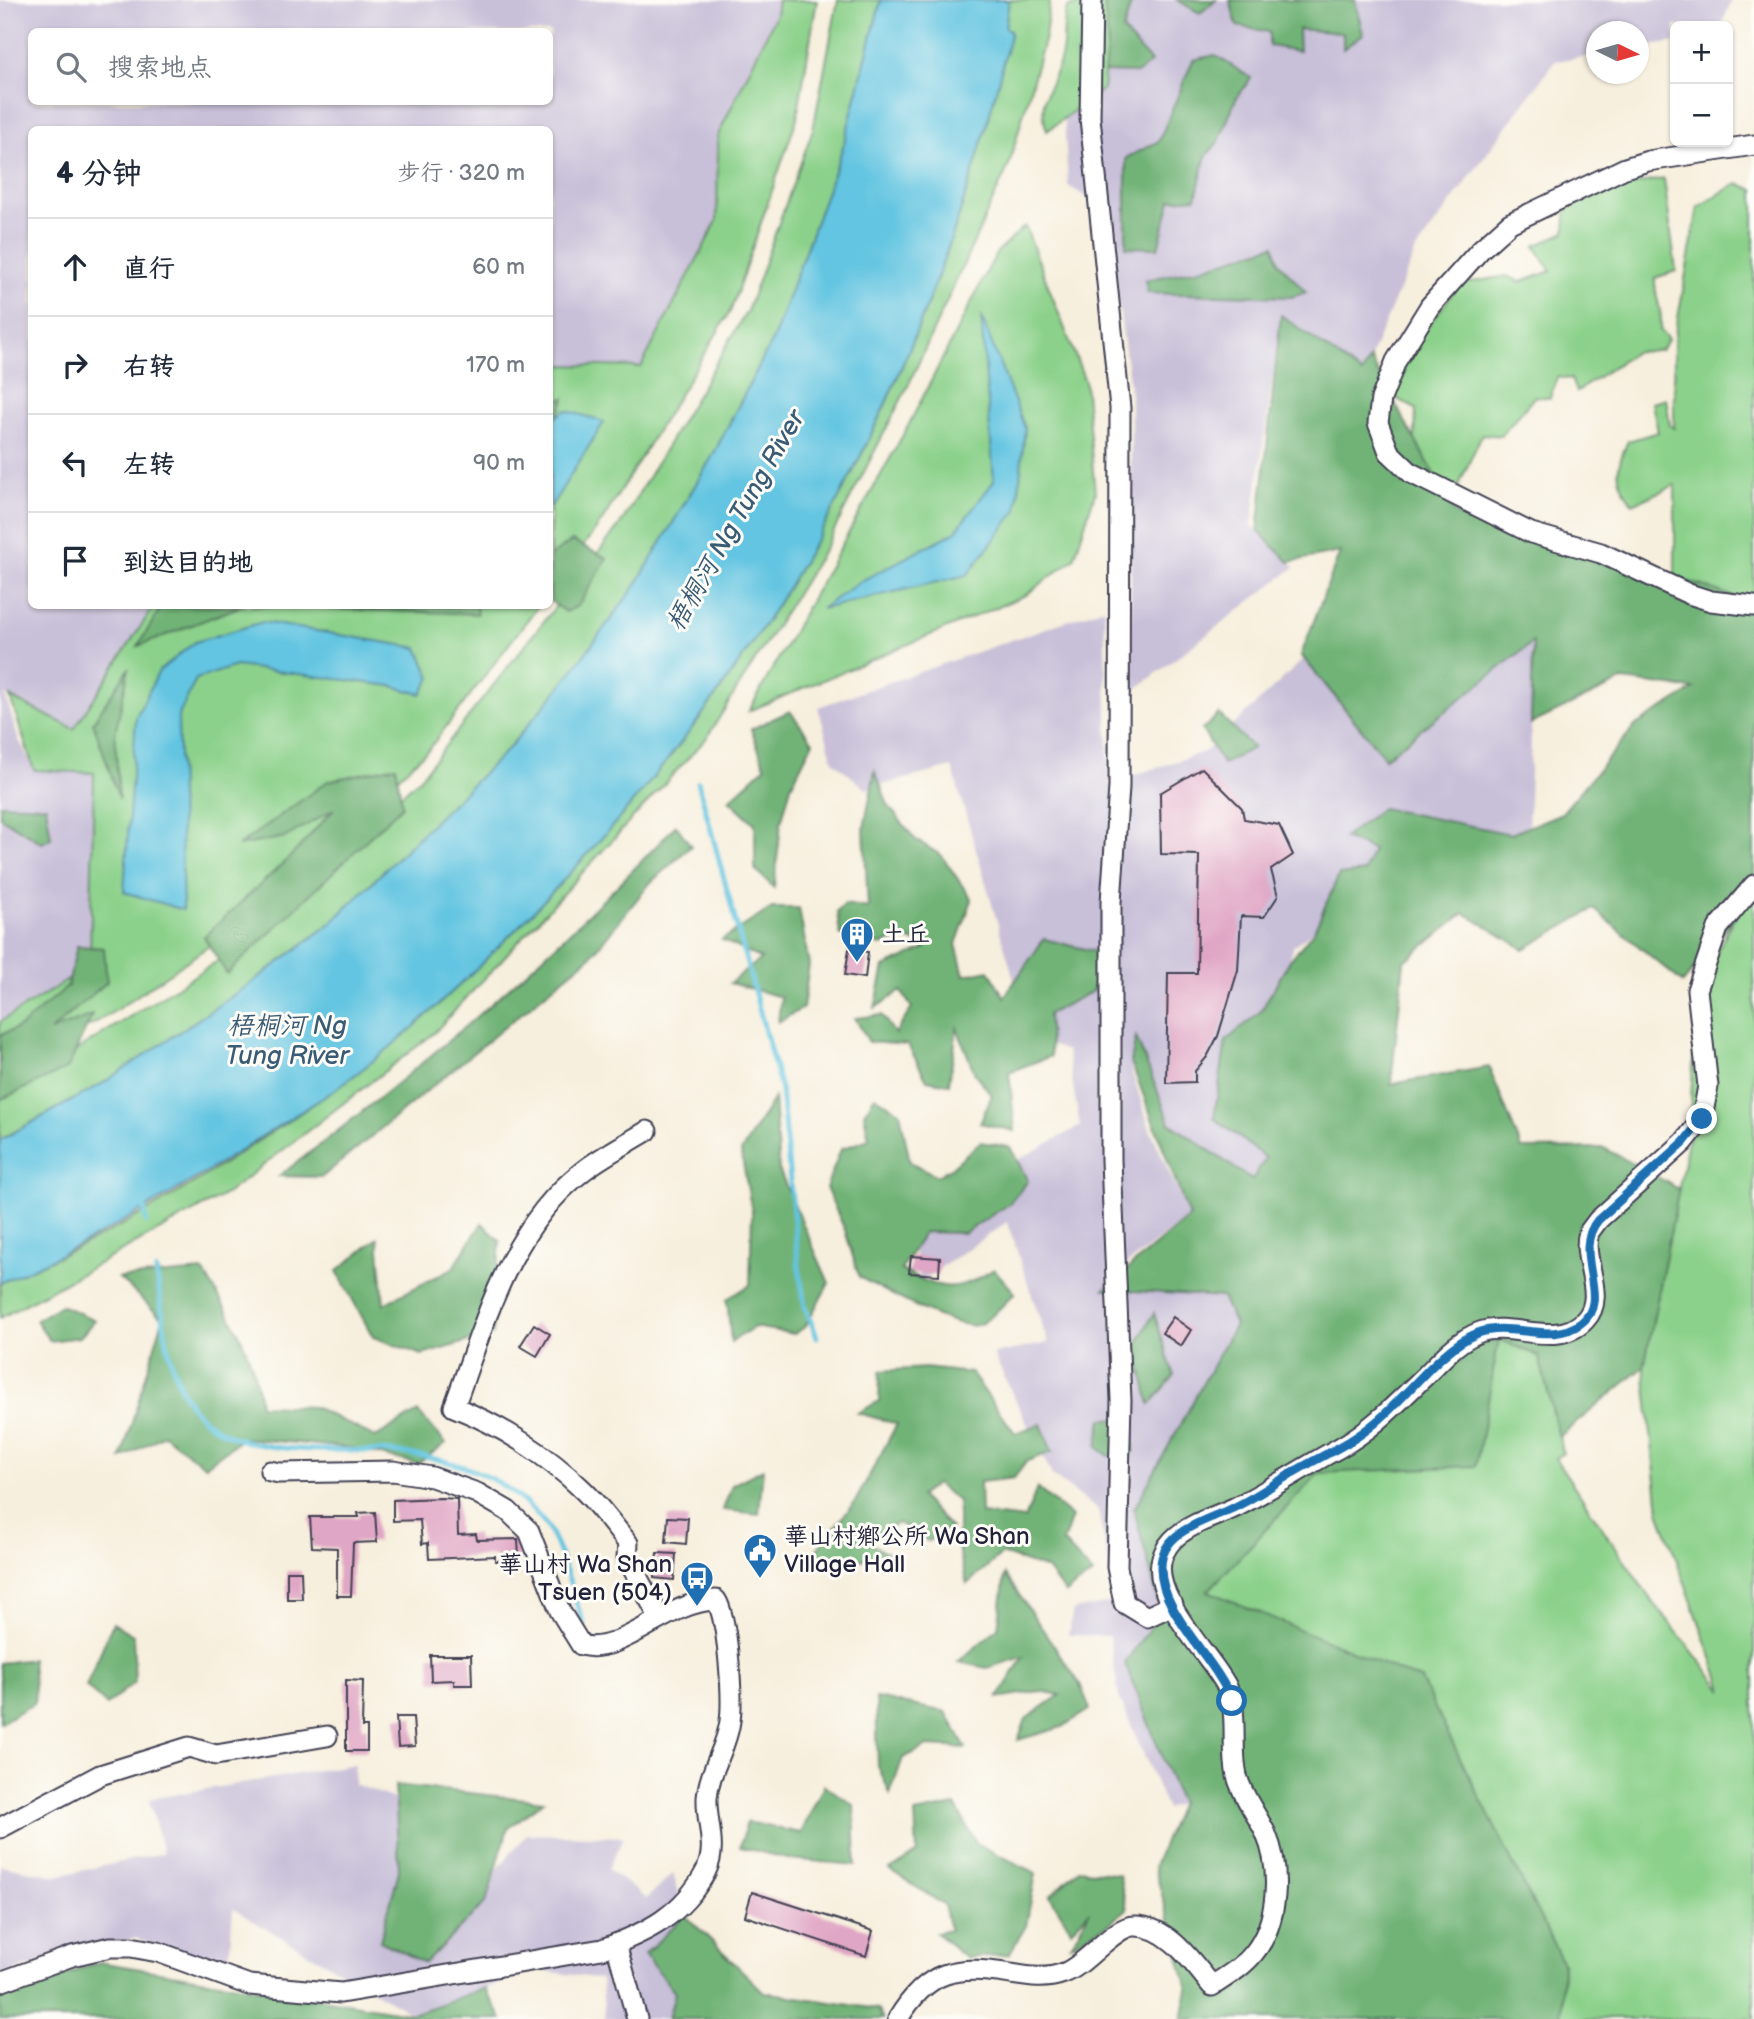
<!DOCTYPE html>
<html lang="zh">
<head>
<meta charset="utf-8">
<style>
	:root { --surface:#fff; --page:#f6f6f7; --text:#1f2937; --muted:#747a83; --line:#e0e1e3 }
	body { margin:0; font-family:"Balsamiq Sans","LXGW WenKai TC",sans-serif; background:var(--page); color:var(--text) }
	.controls { position:absolute; right:21px; top:21px; display:grid; overflow:hidden; border-radius:10px; box-shadow:0 2px 5px #0004 }
	.controls button { width:63px; height:63px; display:grid; place-items:center; padding:0; border:0; border-bottom:2px solid var(--line); background:var(--surface); color:var(--text); font:35px sans-serif }
	.compass { position:absolute; left:1586px; top:21px; width:63px; height:63px; border-radius:50%; background:var(--surface); box-shadow:0 2px 5px #0004; rotate:95deg }
	.stop { position:absolute; width:21px; height:21px; margin:-16px; border:5px solid #1f6fb2; border-radius:50%; background:#fff }
	.stop.end { background:#1f6fb2; border-color:#fff; box-shadow:0 2px 7px #0008 }
	.list { margin:0; padding:0; list-style:none }
	h2 { display:flex; justify-content:space-between; align-items:center; height:91px; margin:0; padding:0 28px; font-size:30px }
	h2 small { font-size:23px; font-weight:400; color:var(--muted) }
	.list li { display:grid; grid-template-columns:46px 1fr auto; gap:21px; align-items:center; box-sizing:border-box; height:98px; padding:0 28px; border-top:2px solid var(--line) }
	.list b { display:block; font-size:26px; white-space:nowrap }
	.list em { font-size:23px; font-style:normal; color:var(--muted) }
	.icon { flex:none; width:38px; height:38px; fill:none; stroke:currentColor; stroke-width:2; stroke-linecap:round; stroke-linejoin:round }
	.map { position:relative; flex:none; width:1754px; height:2019px; overflow:hidden }
	.search { position:absolute; background:var(--surface); box-shadow:0 2px 5px #0004; left:28px; top:28px; width:525px; height:77px; display:flex; align-items:center; gap:18px; box-sizing:border-box; padding:0 24px; border-radius:10px; color:var(--muted); font-size:26px }
	.panel { position:absolute; background:var(--surface); box-shadow:0 2px 5px #0004; left:28px; top:126px; width:525px; height:483px; border-radius:10px }
	.map>svg:first-child { display:block }
	.industrial { fill:#c8bfd8; fill-rule:evenodd }
	.green { fill:#8cd18b; stroke:#577a63; stroke-width:2 }
	.forest { fill:#71b377; stroke:#4a6a59; stroke-width:2 }
	.water { fill:#63c5e1; stroke:#42748e; stroke-width:2 }
	.lines { fill:none; stroke-linecap:round; stroke-linejoin:round }
	.stream { stroke:#63c5e1; stroke-width:5 }
	.building { fill:#e0a6c5 }
	.minor-casing { stroke:#424153; stroke-width:23 }
	.minor { stroke:#fff; stroke-width:19 }
	.route { stroke:#1f6fb2; stroke-width:9 }
	.labels { text-anchor:middle; stroke-width:6; stroke-linejoin:round; paint-order:stroke }
	.poi-label { font-size:24px; fill:#22223b; stroke:#fdfcf7; text-anchor:start }
	.water-label { font-size:26px; font-style:italic; fill:#395b75; stroke:#fdfcf7 }
</style>
</head>
<body>
<div class="map">
<svg width="1754" height="2019" viewBox="0 0 1754 2019">
	<rect width="100%" height="100%" fill="#fdfcf7"/>
	<filter id="ink" filterUnits="userSpaceOnUse"><feTurbulence type="fractalNoise" baseFrequency=".0143" numOctaves="2"/><feDisplacementMap in="SourceGraphic" scale="14" xChannelSelector="R" yChannelSelector="G"/><feConvolveMatrix kernelMatrix="1 2 1 2 8 2 1 2 1" color-interpolation-filters="sRGB"/></filter>
	<filter id="wash" filterUnits="userSpaceOnUse"><feTurbulence type="fractalNoise" baseFrequency=".00686" numOctaves="4" result="noise"/><feDisplacementMap in="SourceGraphic" scale="28" xChannelSelector="R" yChannelSelector="G"/><feGaussianBlur stdDeviation="1.57" result="paint"/><feColorMatrix in="noise" values="0 0 0 0 0 0 0 0 0 0 0 0 0 0 0 0 0 1.4 0 .05"/><feComposite in="paint" operator="in"/></filter>
	<g filter="url(#wash)">
		<rect width="100%" height="100%" fill="#f7efdd"/>
		<g class="industrial">
			<path d="M0 0H780L778 9 716 141 717 221 641 367 561 365 550 375V130H32V606H155L74 729 5 695 18 738 34 770 94 773 89 967 0 1022ZM32 32H550V102H32Z"/>
			<polygon points="1077,0 1732,0 1721,26 1675,26 1675,42 1639,48 1638,32 1596,32 1596,55 1555,61 1416,250 1363,375 1281,316 1252,525 1295,567 1131,693 1131,395 1106,208 1068,186 1062,79 1076,38"/>
			<polygon points="1104,608 1109,784 1206,751 1305,658 1385,757 1534,641 1528,835 1387,820 1345,838 1373,850 1372,871 1339,875 1323,924 1294,945 1272,1014 1267,1159 1247,1186 1170,1124 1137,1038 1131,1070 1150,1129 1189,1217 1107,1279 1222,1297 1241,1337 1134,1509 1161,1612 1193,1798 1167,1809 1119,1697 1109,1636 1068,1635 1073,1610 1116,1602 1098,1510 1052,1475 993,1354 1048,1343 1007,1222 921,1281 907,1220 1080,1126 1067,1051 1031,1038 952,767 866,789 833,761 818,707"/>
			<polygon points="355,1764 354,1784 424,1810 461,1852 386,1916 431,1947 527,1834 624,1837 608,1869 646,1899 673,1873 685,1915 645,1954 675,1994 670,2019 605,2019 601,1979 537,1970 413,2014 233,1909 229,1962 201,1958 135,1938 0,1974 0,1865 57,1876 163,1853 149,1799"/>
		</g>
		<g class="green">
			<polygon points="778,0 817,0 797,118 731,310 602,521 550,591 550,375 561,365 641,367 717,221 718,135 776,15"/>
			<polygon points="838,0 881,0 843,147 774,337 712,457 636,585 564,682 509,748 331,923 249,985 102,1084 0,1140 0,1099 216,962 420,778 620,525 747,311 813,129"/>
			<path d="M1009 0H1050L1045 37 1009 165 908 386 825 548 706 739 433 1034 226 1194 0 1318V1283C30 1269 61 1256 91 1241 173 1200 251 1146 327 1095 400 1045 466 980 528 917 778 664 931 378 1010 31L1005 29Z"/>
			<path d="M1089 0H1104L1108 39 1103 89 1047 131C1034 93 1060 80 1063 46 1064 33 1063 22 1067 8Z"/>
			<path d="M1664 179 1676 271 1655 278C1654 297 1664 312 1660 330L1668 339 1661 350 1635 352 1576 392 1571 379 1557 377 1550 398 1535 396 1501 436 1482 434 1457 489 1414 466 1416 409 1390 395 1416 342 1460 284 1507 276 1521 282 1551 271 1535 246 1565 232 1567 202 1605 189Z"/>
			<path d="M1737 183 1754 190V613L1675 588V485L1633 504C1614 478 1615 469 1628 441L1658 432 1652 403 1666 398 1670 425 1674 428V340L1698 207Z"/>
			<polygon points="1025,226 1085,381 1095,493 1074,559 1026,595 749,711 908,426 997,252"/>
			<polygon points="154,606 538,606 429,749 226,934 118,1009 0,1080 0,1022 89,967 90,960 94,773 34,770 10,697 74,729"/>
			<polygon points="1754,879 1754,2019 1561,2019 1563,1963 1248,1615 1192,1582 1309,1462 1499,1339 1539,1356 1563,1453 1555,1458 1649,1597 1724,1691 1659,1511 1644,1367 1689,1136 1697,990"/>
		</g>
		<g class="forest">
			<polygon points="1104,0 1132,0 1123,31 1151,62 1138,73 1104,72 1108,39"/>
			<polygon points="1177,0 1216,0 1200,13"/>
			<polygon points="1230,0 1355,0 1363,34 1343,49 1343,33 1298,29 1299,51 1269,46 1269,32 1237,26"/>
			<polygon points="1215,55 1251,78 1236,99 1219,141 1206,156 1196,198 1171,200 1158,248 1126,247 1126,158 1159,141 1193,60"/>
			<polygon points="1274,245 1279,263 1306,292 1292,297 1148,293 1145,280 1200,269"/>
			<polygon points="1281,315 1362,374 1370,358 1456,514 1509,537 1601,553 1754,603 1754,893 1683,983 1594,909 1524,949 1464,913 1404,962 1391,1084 1489,1067 1522,1149 1604,1148 1679,1189 1644,1367 1559,1437 1539,1356 1499,1339 1476,1466 1319,1473 1208,1591 1421,1680 1563,1963 1561,2019 1182,2019 1188,1989 1154,1866 1180,1803 1125,1663 1161,1612 1134,1509 1235,1325 1222,1297 1104,1289 1189,1217 1131,1062 1136,1037 1170,1123 1252,1180 1266,1158 1214,1118 1226,1041 1261,1011 1290,960 1314,931 1339,875 1364,872 1373,850 1344,838 1382,808 1511,834 1562,813 1636,725 1694,689 1623,680 1531,724 1533,642 1385,758 1301,655 1340,552 1289,562 1258,531"/>
			<polygon points="565,398 550,436 550,401"/>
			<polygon points="572,541 607,558 578,606 566,612 550,601 550,556"/>
			<polygon points="162,606 241,606 138,646"/>
			<polygon points="324,606 476,606 477,614 329,609"/>
			<polygon points="129,668 115,734 119,799 93,722"/>
			<polygon points="790,711 813,742 791,786 781,823 774,888 755,869 755,824 729,800 765,767 751,729"/>
			<polygon points="1219,714 1253,748 1223,764 1202,730"/>
			<polygon points="396,766 402,806 227,974 204,937 294,853 334,809 286,837 238,846 328,781"/>
			<polygon points="875,771 888,805 915,839 942,856 972,900 956,944 964,975 989,970 1004,997 1044,939 1097,952 1093,991 1048,1014 1051,1056 1009,1072 1015,1131 980,1123 992,1095 975,1074 957,1028 949,1084 927,1080 908,1045 869,1042 855,1018 882,1015 895,1034 912,1008 901,991 875,1008 884,967 926,948 905,937 880,945 863,935 840,935 837,912 845,904 868,908 864,828"/>
			<polygon points="0,804 46,806 51,838 42,843 0,817"/>
			<path d="M676 825 691 846 650 883 591 956 322 1177 279 1176C421 1069 556 954 676 825Z"/>
			<polygon points="772,908 799,908 809,965 803,1008 778,1022 781,997 730,983 761,959 722,940"/>
			<polygon points="77,946 104,948 107,982 50,1031 92,1015 68,1068 0,1100 0,1035 20,1027 68,986"/>
			<path d="M875 1096 900 1112 910 1162 937 1176 952 1167 980 1142 1010 1147 1028 1181 1009 1204 964 1233 924 1232 901 1270C941 1290 956 1294 994 1269L1015 1293C1005 1302 989 1322 977 1325 954 1330 881 1289 859 1277L845 1230 826 1188 841 1149 869 1139 864 1113Z"/>
			<polygon points="774,1098 779,1170 829,1283 805,1327 794,1334 754,1327 731,1342 727,1299 750,1285 752,1212 741,1152"/>
			<polygon points="482,1223 500,1241 493,1334 422,1355 373,1337 337,1271 378,1238 384,1304 453,1268"/>
			<path d="M203 1271C230 1314 255 1354 260 1405L314 1407 375 1437 418 1412 446 1443 418 1464 352 1448 243 1438 205 1466 164 1435 121 1459 163 1319 119 1278Z"/>
			<polygon points="61,1305 95,1320 80,1337 50,1341 36,1320"/>
			<polygon points="1154,1313 1174,1376 1150,1405 1136,1345"/>
			<polygon points="925,1368 971,1373 1015,1433 1041,1424 1052,1452 1027,1461 1014,1478 980,1482 981,1514 1025,1519 1037,1488 1072,1517 1063,1542 1093,1574 1065,1593 1047,1569 1002,1554 967,1584 958,1548 958,1501 936,1484 920,1496 951,1528 928,1541 898,1523 865,1540 895,1558 851,1560 813,1554 855,1502 897,1424 858,1413 879,1401 880,1371"/>
			<polygon points="1102,1419 1131,1419 1134,1452 1109,1456 1097,1447"/>
			<polygon points="763,1469 759,1514 723,1510 732,1485"/>
			<polygon points="1005,1574 1080,1684 1090,1709 1062,1727 1018,1740 1026,1719 1060,1695 1040,1691 998,1698 1023,1657 987,1668 958,1662 998,1628"/>
			<polygon points="113,1623 133,1635 135,1682 106,1705 86,1686"/>
			<polygon points="32,1659 35,1703 0,1723 0,1663"/>
			<polygon points="876,1698 946,1712 966,1748 928,1746 903,1758 890,1794 878,1766"/>
			<polygon points="395,1785 544,1801 508,1828 486,1902 425,1963 380,1941 399,1871"/>
			<polygon points="824,1785 854,1805 856,1865 788,1859 740,1847 747,1822 801,1833"/>
			<polygon points="955,1805 977,1844 1036,1873 1026,1926 1009,1954 967,1958 936,1933 950,1930 944,1905 890,1870 917,1853 915,1813"/>
			<polygon points="1079,1869 1119,1875 1127,1909 1109,1924 1071,1945 1090,1911 1071,1930 1050,1896"/>
			<polygon points="685,1915 764,1992 877,2009 883,2019 668,2019 675,1993 645,1954"/>
			<polygon points="99,1962 413,2014 485,1988 502,2019 0,2019 0,1993 30,1988"/>
		</g>
		<g class="water">
			<path d="M881 0H1009L1005 28 1011 31C929 379 780 662 528 917 466 980 400 1045 327 1095 296 1115 265 1134 235 1154 159 1202 83 1247 0 1283V1140L102 1084 249 985 331 923 509 748 564 682 636 585 712 457 774 337 843 147Z"/>
			<polygon points="981,316 1025,428 1017,510 967,575 821,609 861,581 955,532 994,481"/>
			<polygon points="566,410 604,422 550,508 550,421"/>
			<polygon points="263,622 418,648 431,678 421,694 392,686 236,666 196,679 178,717 183,910 124,892 136,717 159,671 195,642"/>
		</g>
		<g class="lines">
			<g class="stream">
				<polyline points="698,782 781,1090 798,1261 805,1307 817,1337"/>
				<polyline points="144,1204 146,1222"/>
				<path d="M156 1270C163 1311 165 1367 189 1403 233 1468 345 1443 409 1454 446 1460 482 1469 512 1492 525 1502 541 1516 549 1530 563 1554 574 1598 584 1625"/>
			</g>
		</g>
		<g id="blocks">
			<g class="building">
				<polygon points="1202,768 1242,808 1244,819 1279,825 1293,855 1271,870 1278,896 1264,917 1241,916 1238,970 1218,1036 1207,1057 1195,1071 1195,1082 1166,1083 1168,973 1197,973 1199,855 1161,854 1160,793"/>
				<polygon points="849,949 868,952 865,978 845,975"/>
				<polygon points="911,1256 940,1258 939,1275 909,1273"/>
				<polygon points="1173,1317 1191,1330 1181,1346 1162,1333"/>
				<polygon points="534,1324 550,1334 537,1356 520,1346"/>
				<polygon points="441,1498 457,1499 458,1535 476,1534 477,1540 518,1539 519,1560 495,1561 495,1556 429,1559 428,1543 422,1544 420,1520 393,1521 393,1500"/>
				<polygon points="375,1512 377,1542 353,1543 351,1596 337,1596 337,1548 312,1547 310,1517 359,1517 358,1513"/>
				<polygon points="668,1517 688,1518 686,1544 666,1542"/>
				<polygon points="657,1553 676,1554 674,1580 654,1578"/>
				<polygon points="287,1571 301,1571 302,1599 287,1599"/>
				<polygon points="430,1655 471,1655 472,1685 454,1685 454,1680 431,1681"/>
				<polygon points="346,1680 363,1681 362,1727 367,1727 367,1751 346,1751"/>
				<polygon points="396,1717 413,1717 415,1746 398,1747"/>
				<polygon points="752,1892 873,1931 866,1956 745,1916"/>
			</g>
		</g>
	</g>
	<g filter="url(#ink)">
		<use href="#blocks" fill-opacity="0" stroke="#424153" stroke-width="2"/>
		<g class="lines">
			<defs>
				<g id="minor">
					<polyline points="1092,0 1090,118 1120,408 1119,787 1111,902 1111,1160 1121,1400 1117,1567 1124,1603 1147,1617 1173,1605"/>
					<polyline points="1754,145 1648,161 1625,168 1510,223 1481,249 1430,306 1396,361 1381,399 1378,423 1389,452 1411,473 1531,533 1601,553 1689,594 1711,601 1754,606"/>
					<path d="M647 1131C626 1144 602 1156 583 1171 509 1228 485 1323 454 1407 500 1425 546 1454 582 1489 599 1505 613 1525 628 1543L627 1558 659 1617"/>
					<polyline points="0,1828 100,1775 189,1747 216,1755 327,1736"/>
					<polyline points="616,1944 637,2019"/>
					<path d="M0 1982 72 1956 110 1947H131L158 1952 249 1985 341 1993 602 1949C646 1933 683 1915 706 1871 718 1846 706 1824 707 1798 709 1770 727 1748 730 1721 733 1698 728 1618 716 1600 666 1601 621 1657 581 1645L560 1611 529 1531 508 1511 477 1493 432 1477 393 1471 279 1473 270 1471"/>
					<path d="M898 2019C928 1969 956 1965 1011 1974 1029 1977 1046 1980 1064 1973 1085 1966 1114 1926 1134 1926 1168 1925 1193 1963 1212 1986 1227 1976 1243 1967 1254 1953 1279 1922 1281 1869 1266 1834 1257 1814 1243 1798 1237 1776 1230 1746 1240 1714 1226 1685 1209 1653 1150 1597 1162 1558 1165 1549 1171 1541 1177 1536 1194 1522 1217 1516 1236 1507 1271 1489 1304 1467 1339 1448 1373 1429 1398 1402 1426 1375 1442 1359 1458 1340 1480 1332 1512 1321 1558 1349 1585 1320 1608 1296 1580 1260 1589 1232L1598 1220 1684 1142 1702 1119 1708 1086 1697 990 1718 928 1754 885"/>
				</g>
			</defs>
			<use href="#minor" class="minor-casing"/>
			<use href="#minor" class="minor"/>
		</g>
	</g>
	<g class="lines" filter="url(#ink)">
		<path class="route" d="M1232 1701C1216 1659 1160 1613 1161 1567 1161 1530 1209 1520 1235 1507 1254 1498 1271 1486 1289 1475 1318 1457 1350 1445 1375 1423 1407 1397 1440 1348 1478 1333 1511 1320 1551 1346 1581 1323 1613 1299 1570 1253 1598 1220L1684 1142 1702 1119"/>
	</g>
	<defs>
		<symbol id="building-pin" viewBox="-11 -11 22 30"><path d="M0 17L-7.5 6A9.5 9.5 0 1 1 7.5 6Z" fill="#1f6fb2" stroke="#fdfcf7"/><path d="M-4-6H4V6H1V3H-1V6H-4ZM-2.5-4.3h1.7v1.8h-1.7ZM.8-4.3h1.7v1.8H.8ZM-2.5-1h1.7V.8h-1.7ZM.8-1h1.7V.8H.8Z" fill="#fff"/></symbol>
		<symbol id="civic-pin" viewBox="-11 -11 22 30"><path d="M0 17L-7.5 6A9.5 9.5 0 1 1 7.5 6Z" fill="#1f6fb2" stroke="#fdfcf7"/><path d="M-.6-6.5H3V-4.5H.6V-3L4-1V1h2V6H-6V1h2V-1L-.6-3ZM-1.2 2.5V6h2.4V2.5Z" fill="#fff"/></symbol>
		<symbol id="bus-pin" viewBox="-11 -11 22 30"><path d="M0 17L-7.5 6A9.5 9.5 0 1 1 7.5 6Z" fill="#1f6fb2" stroke="#fdfcf7"/><path d="M-5-6H5V4H4V6H2V4H-2V6H-4V4H-5ZM-3.5-4V0h7V-4ZM-3.5 1.2v1.5H-2V1.2ZM2 1.2v1.5H3.5V1.2Z" fill="#fff"/></symbol>
	</defs>
	<g fill-rule="evenodd">
		<use href="#building-pin" x="838" y="915" width="38" height="52"/>
		<use href="#civic-pin" x="741" y="1531" width="38" height="52"/>
		<use href="#bus-pin" x="678" y="1559" width="38" height="52"/>
	</g>
	<g class="labels">
		<g class="poi-label">
			<text x="882" y="942">土丘</text>
			<text x="784" y="1544">華山村鄉公所 Wa Shan<tspan x="784" dy="28">Village Hall</tspan></text>
			<text x="672" y="1572" text-anchor="end">華山村 Wa Shan<tspan x="672" dy="28">Tsuen (504)</tspan></text>
		</g>
		<g class="water-label">
			<text transform="translate(735 520) rotate(-60)" y="9">梧桐河 Ng Tung River</text>
			<text x="287" y="1034">梧桐河 Ng<tspan x="287" dy="30">Tung River</tspan></text>
		</g>
	</g>
</svg>
<div class="controls">
<button>+</button>
<button>−</button>
</div>
<svg class="compass" viewBox="-18 -18 36 36"><path d="M0-13l5 13h-10z" fill="#e53935"/><path d="M0 13l5-13h-10z" fill="#747a83"/></svg>
<div class="stop" style="left:1232px;top:1701px"></div>
<div class="stop end" style="left:1702px;top:1119px"></div>
<div class="search"><svg class="icon" aria-label="search" viewBox="0 0 24 24"><circle cx="10" cy="10" r="6"/><path d="M15 15l6 6"/></svg>搜索地点</div>
<section class="panel">
<h2>4 分钟<small>步行 · 320 m</small></h2>
<ul class="list">
<li><svg class="icon" aria-label="ahead" viewBox="0 0 24 24"><path d="M12 20V5M6 11l6-6 6 6"/></svg><div><b>直行</b></div><em>60 m</em></li>
<li><svg class="icon" aria-label="right" viewBox="0 0 24 24"><path d="M7 20v-9h11M14 6l5 5-5 5"/></svg><div><b>右转</b></div><em>170 m</em></li>
<li><svg class="icon" aria-label="left" viewBox="0 0 24 24"><path d="M17 20v-9H6M10 6l-5 5 5 5"/></svg><div><b>左转</b></div><em>90 m</em></li>
<li><svg class="icon" aria-label="arrive" viewBox="0 0 24 24"><path d="M6 21V4h12l-3 4 3 4H6"/></svg><div><b>到达目的地</b></div></li>
</ul>
</section>
</div>
</body>
</html>
